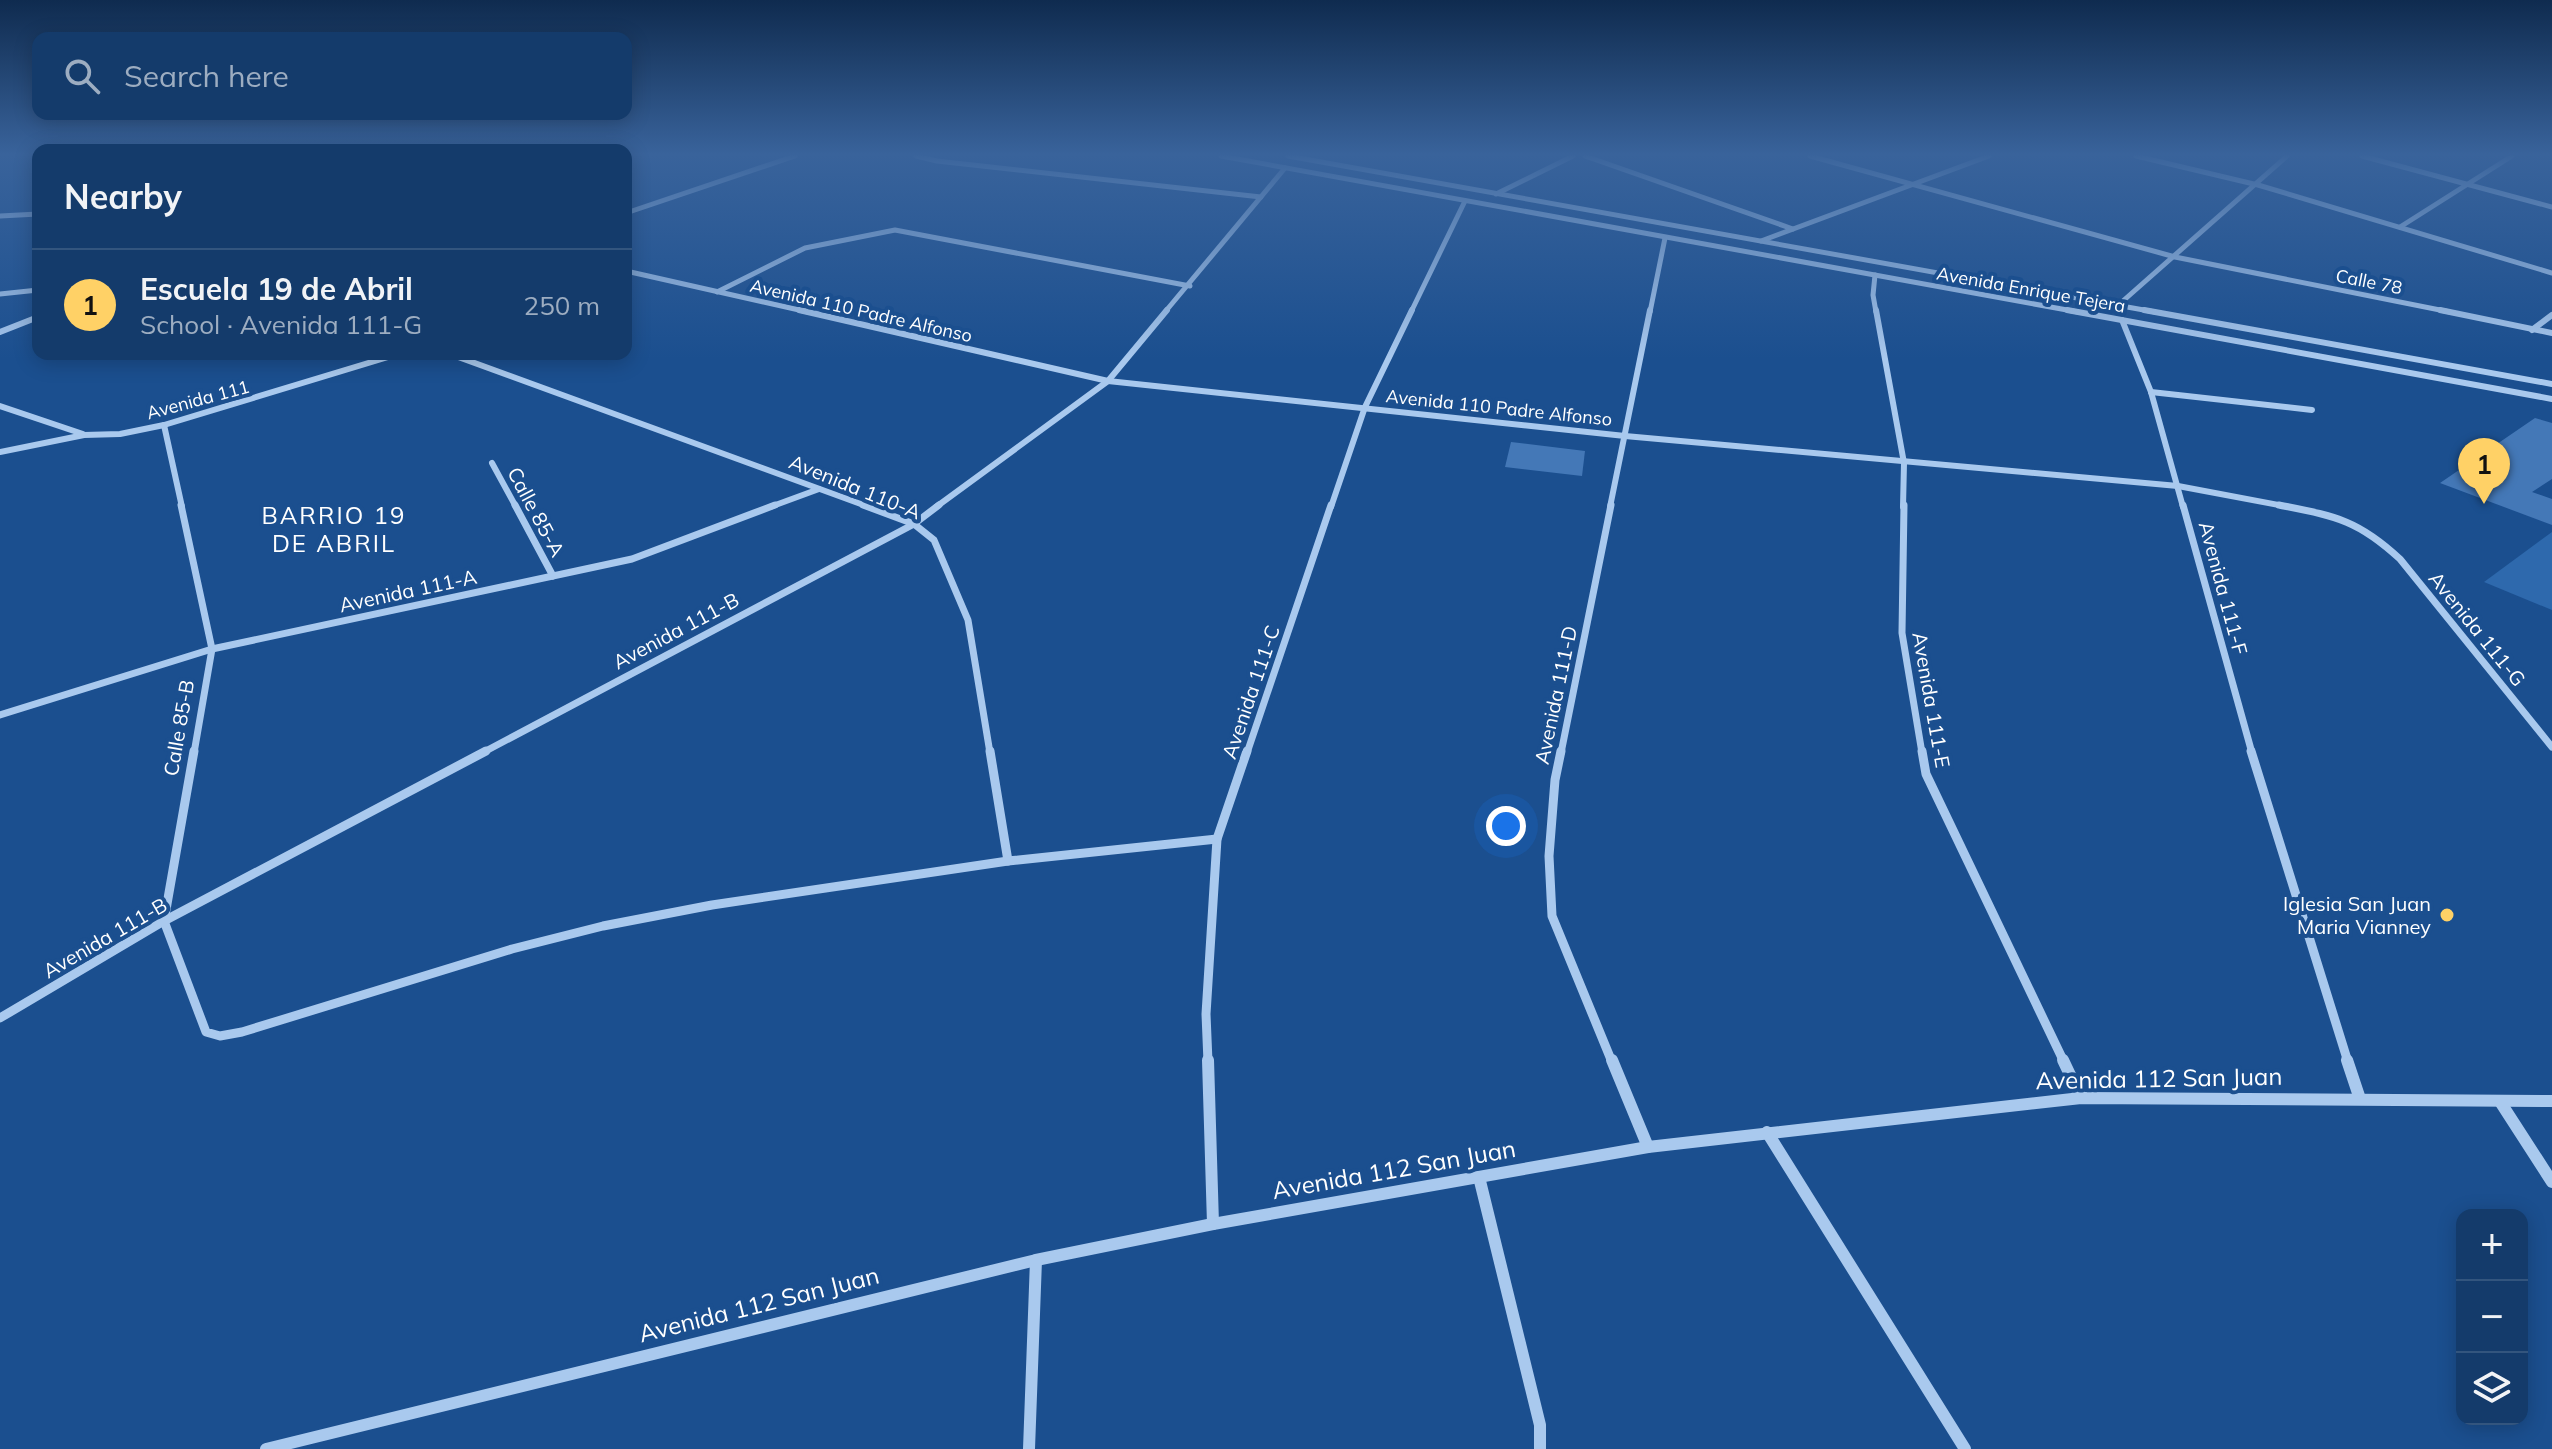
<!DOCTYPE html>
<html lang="en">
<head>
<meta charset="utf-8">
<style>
	:root { --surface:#143b6b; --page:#1d4271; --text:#f1f3f6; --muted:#9dadc1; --line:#33557e; --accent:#ffd166 }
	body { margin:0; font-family:Mulish,sans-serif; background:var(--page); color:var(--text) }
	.controls { position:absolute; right:24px; bottom:24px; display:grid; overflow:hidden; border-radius:16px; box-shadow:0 4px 20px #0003 }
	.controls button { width:72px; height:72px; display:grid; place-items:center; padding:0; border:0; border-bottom:2px solid var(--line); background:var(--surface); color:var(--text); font:40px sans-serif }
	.you { position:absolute; left:1506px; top:826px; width:28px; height:28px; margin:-20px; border:6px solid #fff; border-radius:50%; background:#1a73e8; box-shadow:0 0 0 12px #1a73e833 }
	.badge { display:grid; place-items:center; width:52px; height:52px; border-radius:50%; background:var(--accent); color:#111; font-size:26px; font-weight:700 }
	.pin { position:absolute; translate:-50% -66px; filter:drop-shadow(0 2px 4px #0008) }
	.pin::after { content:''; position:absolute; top:42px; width:28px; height:24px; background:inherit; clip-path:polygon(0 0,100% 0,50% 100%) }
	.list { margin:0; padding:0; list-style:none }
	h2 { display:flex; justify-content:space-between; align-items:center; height:104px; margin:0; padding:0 32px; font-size:34px }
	h2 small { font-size:26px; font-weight:400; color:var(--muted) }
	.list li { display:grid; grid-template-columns:52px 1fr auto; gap:24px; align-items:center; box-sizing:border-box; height:112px; padding:0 32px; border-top:2px solid var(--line) }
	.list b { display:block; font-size:30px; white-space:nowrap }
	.list p { margin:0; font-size:26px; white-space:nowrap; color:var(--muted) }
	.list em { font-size:26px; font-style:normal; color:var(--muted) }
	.icon { flex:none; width:44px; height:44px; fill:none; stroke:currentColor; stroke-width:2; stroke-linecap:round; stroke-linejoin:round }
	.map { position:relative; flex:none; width:2552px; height:1449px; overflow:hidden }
	.search { position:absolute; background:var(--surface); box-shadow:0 4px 20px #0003; left:32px; top:32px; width:600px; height:88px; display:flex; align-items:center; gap:20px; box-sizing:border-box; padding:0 28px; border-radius:16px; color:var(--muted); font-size:30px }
	.panel { position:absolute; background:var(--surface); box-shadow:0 4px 20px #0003; left:32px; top:144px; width:600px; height:216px; border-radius:16px }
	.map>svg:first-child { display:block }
	.green { fill:#2e69ad }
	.building { fill:#4478b7 }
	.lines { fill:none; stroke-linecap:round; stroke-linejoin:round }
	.minor-far4 { stroke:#a9c9ee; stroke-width:5 }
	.minor-far3 { stroke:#a9c9ee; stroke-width:6 }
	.minor-far2 { stroke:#a9c9ee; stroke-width:7 }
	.minor-far1 { stroke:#a9c9ee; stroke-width:9 }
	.minor { stroke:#a9c9ee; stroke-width:12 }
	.poi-dot { fill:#ffd166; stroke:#1b4f8f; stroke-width:3 }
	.labels { text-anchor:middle; stroke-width:8; stroke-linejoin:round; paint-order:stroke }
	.far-street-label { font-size:18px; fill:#fff; stroke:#1b4f8f }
	.street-label { font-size:20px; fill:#fff; stroke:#1b4f8f }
	.poi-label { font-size:20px; fill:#fff; stroke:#1b4f8f; text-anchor:end }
	.quarter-label { font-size:24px; letter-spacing:2px; fill:#fff; stroke:#1b4f8f }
	.near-street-label { font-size:24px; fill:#fff; stroke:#1b4f8f }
</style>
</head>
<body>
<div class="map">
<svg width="2552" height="1449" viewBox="0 0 2552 1449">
	<rect width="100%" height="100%" fill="#1b4f8f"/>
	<polygon class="green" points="2552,532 2552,610 2484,582"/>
	<g class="building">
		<polygon points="2535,418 2552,423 2552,479 2532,492 2552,499 2552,525 2440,483"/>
		<polygon points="1511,442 1585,451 1582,476 1505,467"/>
	</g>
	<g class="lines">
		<g class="minor-far4">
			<polyline points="916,156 937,161 1261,197"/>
			<polyline points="1221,156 2078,312"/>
			<polyline points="1288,156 2155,312"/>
			<polyline points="1585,156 1793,229"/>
			<polyline points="1810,156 2175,257 2450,312"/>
			<polyline points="2136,156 2258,185 2552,273"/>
			<polyline points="2362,156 2552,207"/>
			<polyline points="1496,194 1573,156"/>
			<polyline points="626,213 795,156"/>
			<polyline points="0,216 38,214"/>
			<polyline points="2400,227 2512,156"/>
			<polyline points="1761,241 1989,156"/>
			<polyline points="626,271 808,312"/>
			<polyline points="1875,275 1873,295 1876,312"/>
			<polyline points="717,292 805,248 895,230 1190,286"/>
			<polyline points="0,294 38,290"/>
			<polyline points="2115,308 2287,156"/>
			<polyline points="1165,312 1285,168"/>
			<polyline points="1411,312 1465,201"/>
			<polyline points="1650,312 1665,238"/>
		</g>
		<g class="minor-far3">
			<polyline points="799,310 1108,381 1625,436 2178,486 2289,507"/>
			<polyline points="1876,310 1904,463 1903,507"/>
			<polyline points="2067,310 2552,399"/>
			<polyline points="2144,310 2552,384"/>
			<polyline points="2440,310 2552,333"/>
			<polyline points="2122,320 2151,392 2183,507"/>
			<polyline points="2532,330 2552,315"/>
			<polyline points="0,332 38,317"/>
			<polyline points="450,354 869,507"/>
			<polyline points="2151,392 2312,410"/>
			<polyline points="0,406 83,434"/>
			<polyline points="164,425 182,507"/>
			<polyline points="0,452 84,435 120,434 164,425 398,354"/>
			<polyline points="492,463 516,507"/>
			<polyline points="770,507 819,489"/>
			<polyline points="936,507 1108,381 1167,310"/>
			<polyline points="1331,507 1365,407 1412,310"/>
			<polyline points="1610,507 1650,310"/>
		</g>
		<g class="minor-far2">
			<polyline points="181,505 212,649 194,753"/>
			<polyline points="515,505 553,576"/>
			<polyline points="863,505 914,524 934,540 968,620 990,753"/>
			<polyline points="1904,505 1902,633 1922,753"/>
			<polyline points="2183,505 2252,753"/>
			<path d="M2279 505C2334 516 2357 519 2400 559L2552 747"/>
			<polyline points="0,715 212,649 632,559 775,505"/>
			<polyline points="482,753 914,524 939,505"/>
			<polyline points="1247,753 1331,505"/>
			<polyline points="1561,753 1611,505"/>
		</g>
		<g class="minor-far1">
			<polyline points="194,751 164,921 206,1032 220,1036 242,1032 512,949 603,926 712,905 1008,861 1217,839"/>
			<polyline points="990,751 1008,861"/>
			<polyline points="1561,751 1555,780 1549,856 1552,916 1612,1062"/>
			<polyline points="1922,751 1926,774 2064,1062"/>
			<polyline points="2251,751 2348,1062"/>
			<polyline points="0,1018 164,921 486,751"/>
			<polyline points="1208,1062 1206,1014 1217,839 1247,751"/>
		</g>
		<g class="minor">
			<polyline points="1208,1060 1213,1224"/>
			<polyline points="1612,1060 1648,1147"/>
			<polyline points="2063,1060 2081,1098"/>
			<polyline points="2347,1060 2360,1099"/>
			<polyline points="2501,1103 2552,1182"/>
			<polyline points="1767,1132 1965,1449"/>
			<polyline points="1479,1177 1540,1425 1540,1449"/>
			<polyline points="266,1449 1036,1260 1213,1224 1648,1147 2081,1098 2552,1101"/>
			<polyline points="1029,1449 1036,1260"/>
		</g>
	</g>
	<linearGradient id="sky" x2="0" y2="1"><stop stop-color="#0f2b4f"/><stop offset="0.43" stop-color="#39639b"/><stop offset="1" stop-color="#39639b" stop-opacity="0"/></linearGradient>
	<rect width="2552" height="359" fill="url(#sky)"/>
	<circle class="poi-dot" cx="2447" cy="915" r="8"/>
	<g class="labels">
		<g class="far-street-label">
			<text transform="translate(2369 282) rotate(11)" y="6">Calle 78</text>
			<text transform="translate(2031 290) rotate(10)" y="6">Avenida Enrique Tejera</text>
			<text transform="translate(861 311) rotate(13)" y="6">Avenida 110 Padre Alfonso</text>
			<text transform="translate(198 400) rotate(-15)" y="6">Avenida 111</text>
			<text transform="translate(1499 408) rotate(6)" y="6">Avenida 110 Padre Alfonso</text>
		</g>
		<g class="street-label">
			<text transform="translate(855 487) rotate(22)" y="7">Avenida 110-A</text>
			<text transform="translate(536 512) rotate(62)" y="7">Calle 85-A</text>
			<text transform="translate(2223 588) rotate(75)" y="7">Avenida 111-F</text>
			<text transform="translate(408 591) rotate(-12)" y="7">Avenida 111-A</text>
			<text transform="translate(2477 629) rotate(51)" y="7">Avenida 111-G</text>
			<text transform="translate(676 631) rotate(-28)" y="7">Avenida 111-B</text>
			<text transform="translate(1251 692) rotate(-71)" y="7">Avenida 111-C</text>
			<text transform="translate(1556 695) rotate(-78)" y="7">Avenida 111-D</text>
			<text transform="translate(1931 700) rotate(80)" y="7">Avenida 111-E</text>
			<text transform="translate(179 728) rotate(-80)" y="7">Calle 85-B</text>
			<text transform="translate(105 938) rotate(-30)" y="7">Avenida 111-B</text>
		</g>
		<g class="poi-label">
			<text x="2431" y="911">Iglesia San Juan<tspan x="2431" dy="23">Maria Vianney</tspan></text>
		</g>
		<g class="quarter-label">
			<text x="334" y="524">BARRIO 19<tspan x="334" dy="28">DE ABRIL</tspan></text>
		</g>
		<g class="near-street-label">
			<text transform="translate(2159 1079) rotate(-1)" y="8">Avenida 112 San Juan</text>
			<text transform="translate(1394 1170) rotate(-10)" y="8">Avenida 112 San Juan</text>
			<text transform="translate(759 1305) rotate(-14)" y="8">Avenida 112 San Juan</text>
		</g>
	</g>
</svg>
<div class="controls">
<button>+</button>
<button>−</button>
<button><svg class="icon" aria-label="layers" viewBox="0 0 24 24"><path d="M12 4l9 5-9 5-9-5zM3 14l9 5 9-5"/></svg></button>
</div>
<div class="you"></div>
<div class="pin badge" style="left:2484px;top:504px">1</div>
<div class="search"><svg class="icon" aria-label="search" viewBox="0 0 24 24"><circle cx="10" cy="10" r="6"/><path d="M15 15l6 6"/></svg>Search here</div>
<section class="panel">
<h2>Nearby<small></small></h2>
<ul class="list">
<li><span class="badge">1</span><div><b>Escuela 19 de Abril</b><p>School · Avenida 111-G</p></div><em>250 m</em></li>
</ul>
</section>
</div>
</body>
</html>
